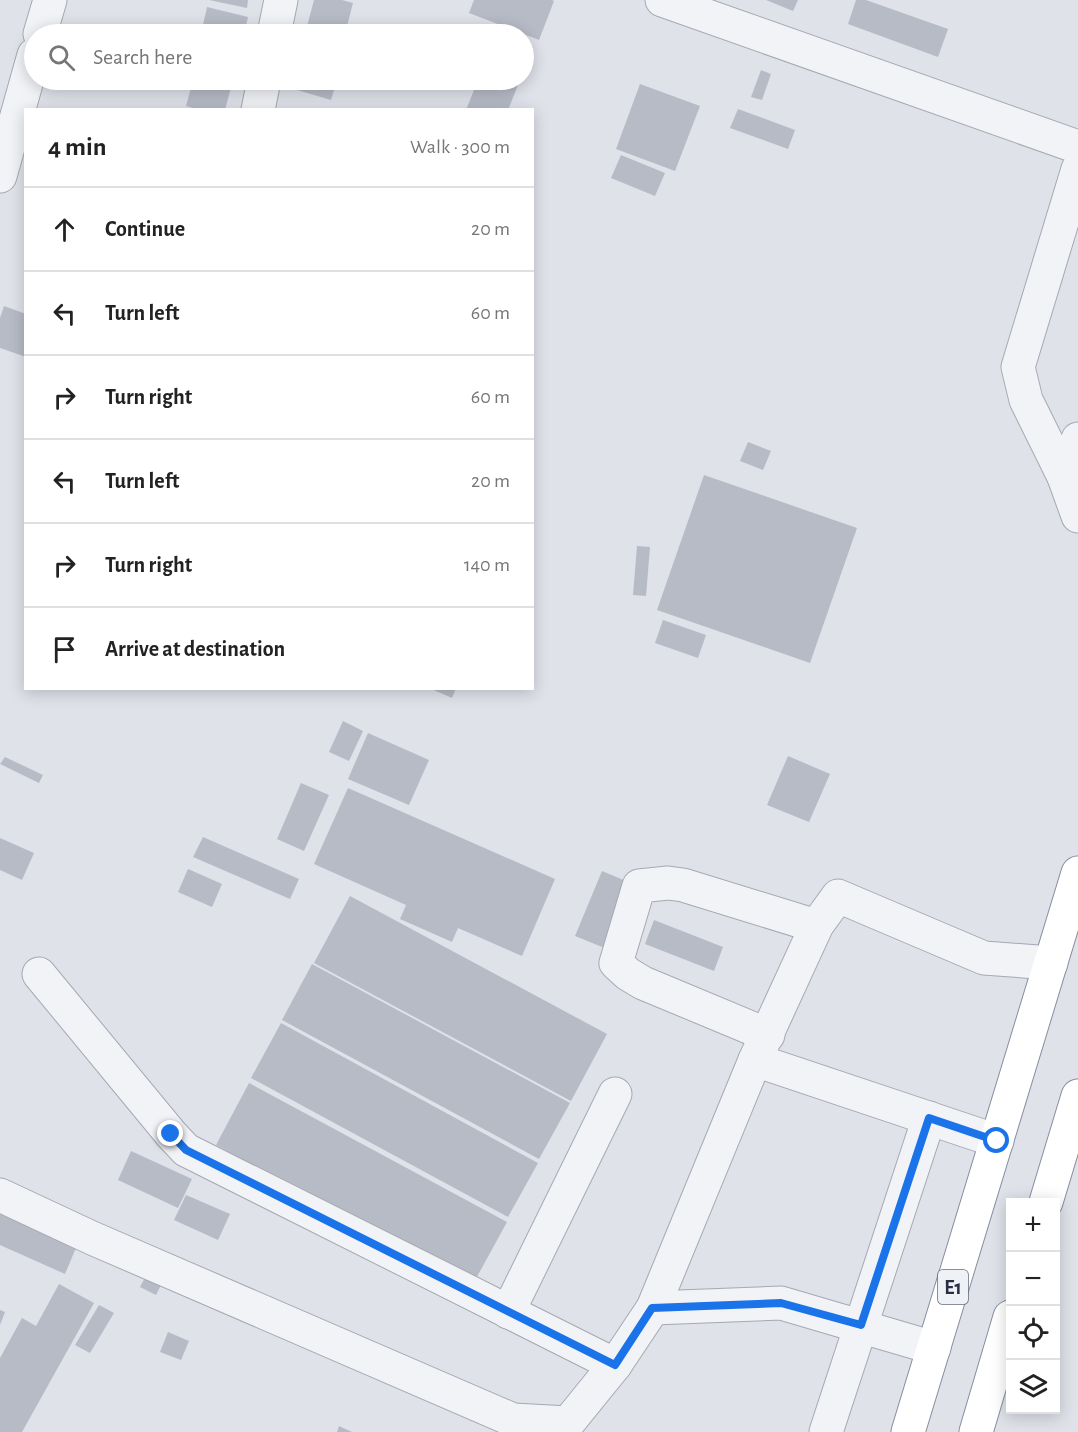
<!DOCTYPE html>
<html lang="en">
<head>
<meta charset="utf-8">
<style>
	:root { --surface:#fff; --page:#f2f2f2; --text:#222; --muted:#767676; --line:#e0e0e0 }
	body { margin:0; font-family:"Alegreya Sans",sans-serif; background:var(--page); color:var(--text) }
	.controls { position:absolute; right:18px; bottom:18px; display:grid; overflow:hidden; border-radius:0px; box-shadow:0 3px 15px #0003 }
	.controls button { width:54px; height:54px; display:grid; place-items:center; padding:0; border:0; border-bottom:2px solid var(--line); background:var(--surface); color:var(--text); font:30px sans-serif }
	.stop { position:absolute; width:18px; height:18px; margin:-14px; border:4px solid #1a73e8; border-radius:50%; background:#fff }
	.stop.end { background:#1a73e8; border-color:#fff; box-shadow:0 2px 6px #0008 }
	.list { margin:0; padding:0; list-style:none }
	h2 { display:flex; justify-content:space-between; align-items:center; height:78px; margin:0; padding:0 24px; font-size:26px }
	h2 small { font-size:20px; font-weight:400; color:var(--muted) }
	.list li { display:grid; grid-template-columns:39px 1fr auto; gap:18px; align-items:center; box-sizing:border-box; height:84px; padding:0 24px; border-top:2px solid var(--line) }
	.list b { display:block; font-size:22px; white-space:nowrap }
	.list em { font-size:20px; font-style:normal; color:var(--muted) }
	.icon { flex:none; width:33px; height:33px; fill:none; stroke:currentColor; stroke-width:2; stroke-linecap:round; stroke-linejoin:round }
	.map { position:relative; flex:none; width:1078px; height:1432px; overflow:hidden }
	.search { position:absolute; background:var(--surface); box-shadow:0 3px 15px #0003; left:24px; top:24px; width:510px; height:66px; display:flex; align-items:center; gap:15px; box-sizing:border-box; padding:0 21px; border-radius:33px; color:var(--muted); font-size:22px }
	.panel { position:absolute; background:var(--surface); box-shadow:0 3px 15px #0003; left:24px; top:108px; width:510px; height:582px; border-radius:0px }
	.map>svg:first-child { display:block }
	.building { fill:#b6bbc6 }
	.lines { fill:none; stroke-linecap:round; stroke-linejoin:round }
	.minor-casing { stroke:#a4a9b3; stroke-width:35 }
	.highway-casing { stroke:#868ea0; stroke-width:35 }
	.minor { stroke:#f2f3f7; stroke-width:33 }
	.highway { stroke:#fff; stroke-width:33 }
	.route { stroke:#1a73e8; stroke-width:8 }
	.labels { text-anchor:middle; stroke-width:4.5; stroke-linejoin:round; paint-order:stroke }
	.shield { fill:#eef1f6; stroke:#636977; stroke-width:1.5 }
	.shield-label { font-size:20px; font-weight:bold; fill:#272f40 }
</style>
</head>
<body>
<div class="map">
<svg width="1078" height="1432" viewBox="0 0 1078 1432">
	<rect width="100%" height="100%" fill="#dfe2e9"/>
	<g class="building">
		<polygon points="209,0 248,0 247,8"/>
		<polygon points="314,0 342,0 353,3 345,34 305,34"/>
		<polygon points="474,0 552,0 554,1 539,40 469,13"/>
		<polygon points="766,0 798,0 793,11"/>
		<polygon points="856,0 866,0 948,29 938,57 848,24"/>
		<polygon points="207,7 248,17 244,34 201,34"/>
		<polygon points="761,70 771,74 762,100 751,97"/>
		<polygon points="193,80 233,80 225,110 200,110 186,106"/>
		<polygon points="300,80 337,80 331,100 297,90"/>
		<polygon points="478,80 520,80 508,110 466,110"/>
		<polygon points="640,84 700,106 675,171 616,149"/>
		<polygon points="738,109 795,130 788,149 730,128"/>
		<polygon points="621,155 665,173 655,196 611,178"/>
		<polygon points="4,306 26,314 26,357 0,348 0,318"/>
		<polygon points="748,442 771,451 763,470 740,461"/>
		<polygon points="704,475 857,528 810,663 657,610"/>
		<polygon points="637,546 650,547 646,596 633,595"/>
		<polygon points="663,620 706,635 698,658 655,643"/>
		<polygon points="429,688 456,688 452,698"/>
		<polygon points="343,721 363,731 349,761 329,752"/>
		<polygon points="368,733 429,760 409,805 348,779"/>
		<polygon points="788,756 830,774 809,822 767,805"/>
		<polygon points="5,757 43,775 39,783 0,764"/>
		<polygon points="301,783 329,795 304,851 277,839"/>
		<polygon points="348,788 555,879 522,956 458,928 452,942 400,919 406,905 314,864"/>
		<polygon points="203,837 299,879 290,899 193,857"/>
		<polygon points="0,838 34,853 22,880 0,870"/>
		<polygon points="188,869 222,884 212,907 178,892"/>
		<polygon points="602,871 633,884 607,949 575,936"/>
		<polygon points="350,896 607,1034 571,1101 314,963"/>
		<polygon points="654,920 723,947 714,971 645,944"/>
		<polygon points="312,964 570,1103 539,1159 282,1020"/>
		<polygon points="281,1023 538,1163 508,1217 251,1078"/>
		<polygon points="249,1083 507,1222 473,1284 216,1145"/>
		<polygon points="131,1151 192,1179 178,1208 118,1180"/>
		<polygon points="186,1195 230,1214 218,1240 174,1220"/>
		<polygon points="0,1209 78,1243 65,1274 0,1245"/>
		<polygon points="147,1274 163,1281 156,1295 140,1287"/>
		<polygon points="59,1284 94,1303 22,1432 0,1432 0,1358 22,1318 36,1326"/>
		<polygon points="99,1305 114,1313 90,1353 75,1345"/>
		<polygon points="0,1310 5,1312 0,1325"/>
		<polygon points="168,1332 189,1341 181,1360 160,1352"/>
		<polygon points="339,1426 352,1432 337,1432"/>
	</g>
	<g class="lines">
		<defs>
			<g id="minor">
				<polyline points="662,0 1078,147"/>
				<polyline points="40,34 50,0"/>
				<polyline points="274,34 281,0"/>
				<polyline points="258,110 264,80"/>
				<polyline points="1078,169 1018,367 1026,400 1064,477 1078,516"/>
				<polyline points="0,176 34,55"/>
				<polyline points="1064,477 1078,439"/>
				<polyline points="39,974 171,1134 186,1150 615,1365"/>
				<polyline points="768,1035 643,983 628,974 616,963 639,886 668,883 683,885 816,926"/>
				<polyline points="755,1060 997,1141"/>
				<polyline points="0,1195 92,1238 513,1420 568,1423 615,1365 653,1308 755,1060 817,925 838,896 984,958 1051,963"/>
				<polyline points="653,1308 781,1303 934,1348"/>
				<polyline points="508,1312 615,1094"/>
				<polyline points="826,1432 929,1118"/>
			</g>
			<g id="highway">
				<polyline points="1046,1202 1078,1096"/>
				<polyline points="908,1432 1078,873"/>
				<polyline points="976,1432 1010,1317"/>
			</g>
		</defs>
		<use href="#minor" class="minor-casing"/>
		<use href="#highway" class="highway-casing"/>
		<use href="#minor" class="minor"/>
		<use href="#highway" class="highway"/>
	</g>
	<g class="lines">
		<polyline class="route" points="171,1134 186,1150 615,1365 652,1308 781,1303 861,1325 929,1118 997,1141"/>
	</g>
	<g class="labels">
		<rect class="shield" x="938" y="1270" width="30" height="34" rx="4.5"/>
		<g class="shield-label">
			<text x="953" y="1294">E1</text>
		</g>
	</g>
</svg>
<div class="controls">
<button>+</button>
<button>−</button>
<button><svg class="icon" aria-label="locate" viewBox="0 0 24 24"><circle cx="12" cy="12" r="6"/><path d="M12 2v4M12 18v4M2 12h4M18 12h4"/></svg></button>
<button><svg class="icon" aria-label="layers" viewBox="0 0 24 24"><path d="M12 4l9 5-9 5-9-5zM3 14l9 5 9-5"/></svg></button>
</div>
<div class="stop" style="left:997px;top:1141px"></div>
<div class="stop end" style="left:171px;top:1134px"></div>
<div class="search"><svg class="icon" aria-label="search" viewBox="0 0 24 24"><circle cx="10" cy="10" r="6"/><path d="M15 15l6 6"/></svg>Search here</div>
<section class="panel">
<h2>4 min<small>Walk · 300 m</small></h2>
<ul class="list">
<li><svg class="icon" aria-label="ahead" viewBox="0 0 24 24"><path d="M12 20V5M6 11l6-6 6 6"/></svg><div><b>Continue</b></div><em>20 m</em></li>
<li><svg class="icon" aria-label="left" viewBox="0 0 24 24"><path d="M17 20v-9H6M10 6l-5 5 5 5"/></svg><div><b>Turn left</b></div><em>60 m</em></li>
<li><svg class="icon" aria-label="right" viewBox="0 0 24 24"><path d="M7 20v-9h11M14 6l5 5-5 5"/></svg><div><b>Turn right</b></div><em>60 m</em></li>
<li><svg class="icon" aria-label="left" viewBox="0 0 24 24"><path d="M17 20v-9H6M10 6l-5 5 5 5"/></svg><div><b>Turn left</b></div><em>20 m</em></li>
<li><svg class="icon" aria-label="right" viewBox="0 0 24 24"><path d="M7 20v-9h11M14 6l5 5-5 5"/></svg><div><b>Turn right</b></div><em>140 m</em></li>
<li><svg class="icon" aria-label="arrive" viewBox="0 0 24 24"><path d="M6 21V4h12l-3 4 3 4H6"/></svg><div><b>Arrive at destination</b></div></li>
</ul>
</section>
</div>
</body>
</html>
